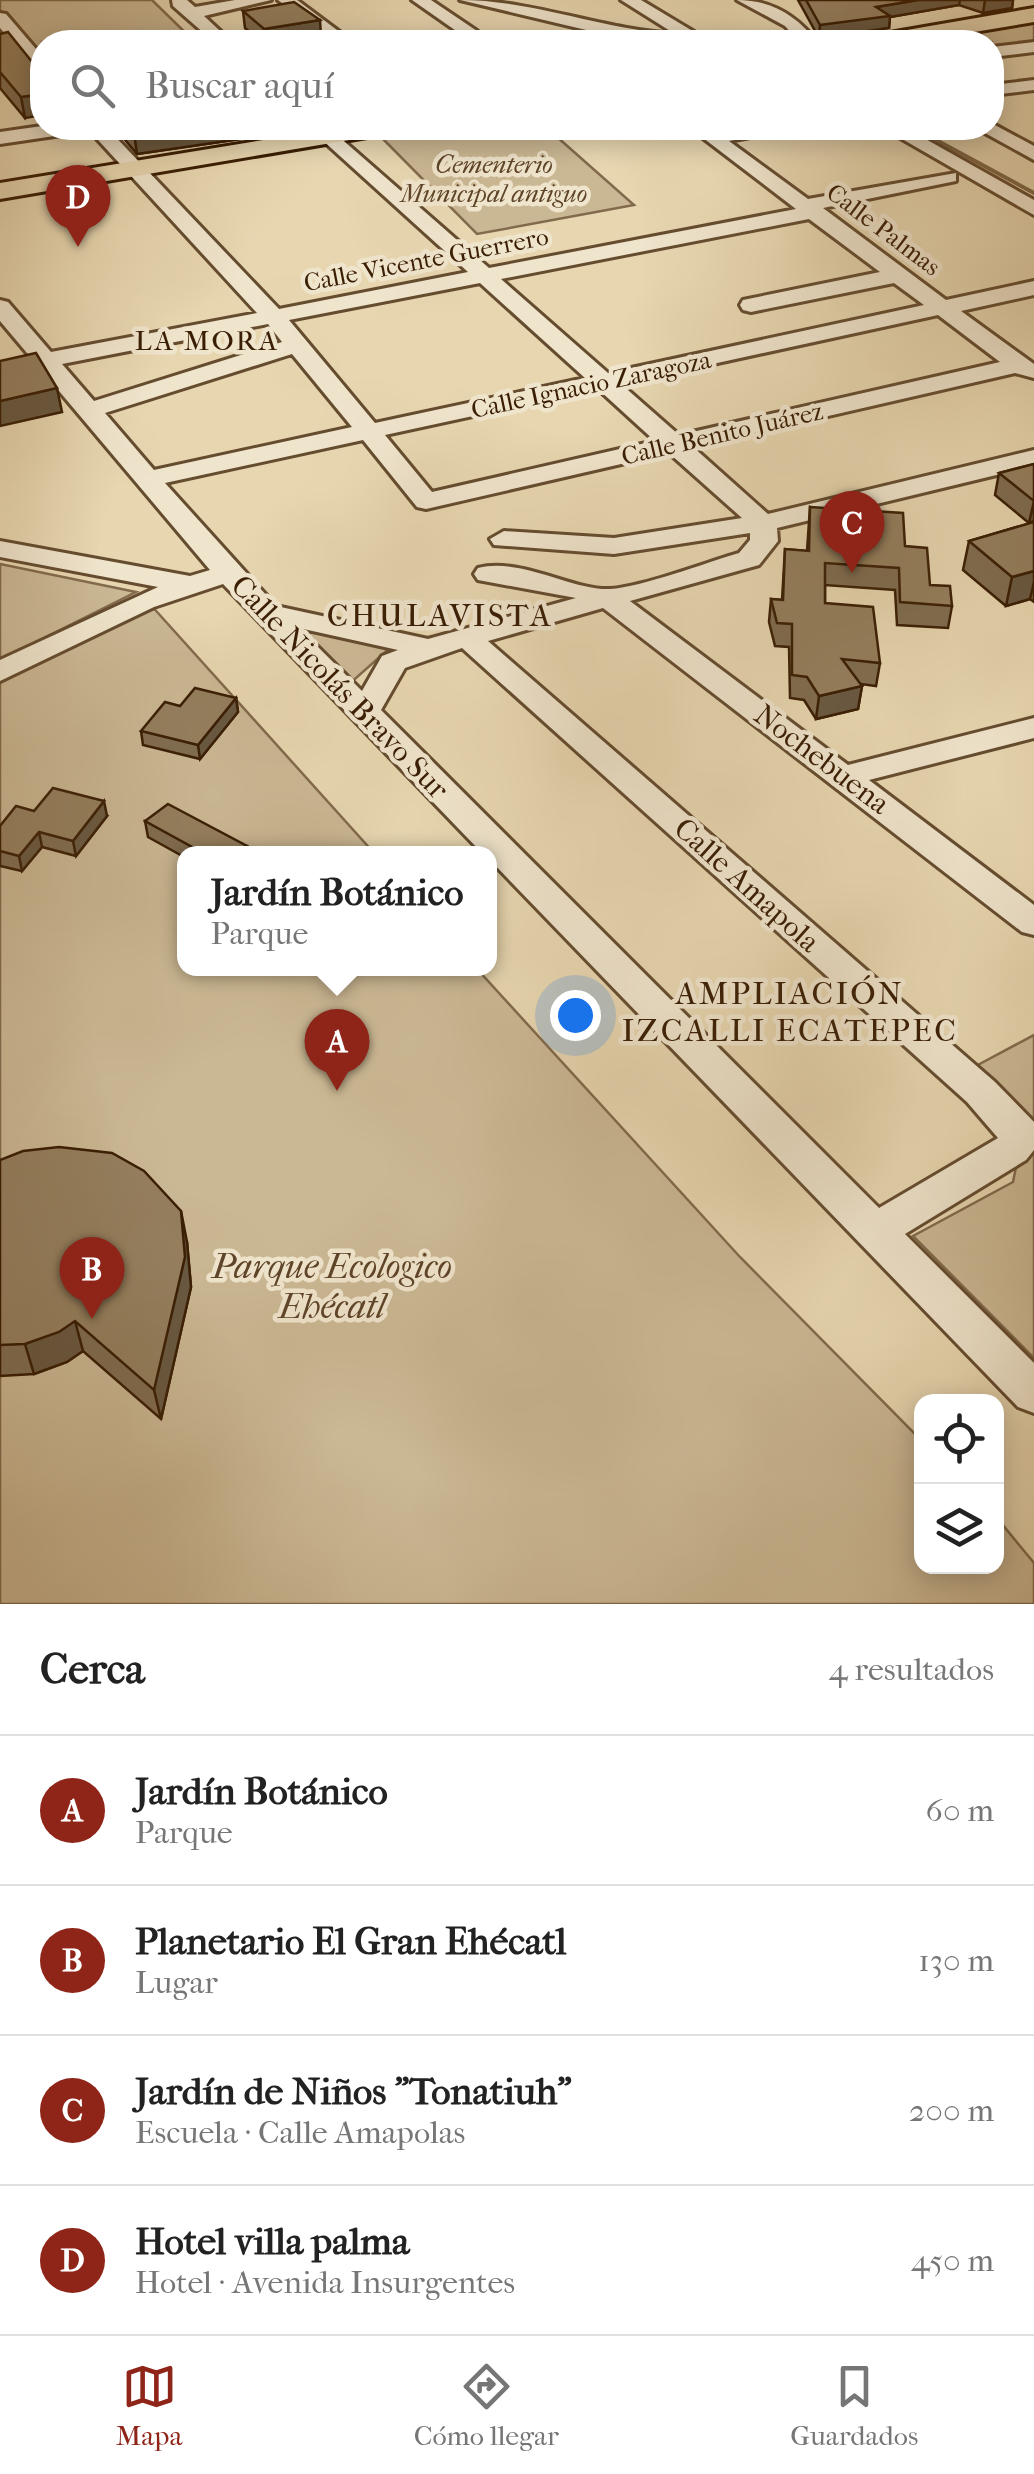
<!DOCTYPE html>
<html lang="es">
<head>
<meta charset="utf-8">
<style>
	:root { --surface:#fff; --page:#f6f6f6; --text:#222; --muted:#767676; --line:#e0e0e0; --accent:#8f2418 }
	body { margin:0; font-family:"IM FELL French Canon",serif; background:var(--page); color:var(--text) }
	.controls { position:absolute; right:30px; bottom:30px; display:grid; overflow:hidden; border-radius:20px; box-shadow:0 5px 25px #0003 }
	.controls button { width:90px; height:90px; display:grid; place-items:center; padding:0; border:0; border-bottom:2px solid var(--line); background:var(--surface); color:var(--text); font:50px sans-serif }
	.you { position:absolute; left:575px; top:1015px; width:35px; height:35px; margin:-25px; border:8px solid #fff; border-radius:50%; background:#1a73e8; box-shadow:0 0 0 15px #1a73e833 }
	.badge { display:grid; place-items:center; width:65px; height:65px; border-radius:50%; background:var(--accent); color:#fff; font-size:32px; font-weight:700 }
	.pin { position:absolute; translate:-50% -82px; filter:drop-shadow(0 2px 5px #0008) }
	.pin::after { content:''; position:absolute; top:52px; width:35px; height:30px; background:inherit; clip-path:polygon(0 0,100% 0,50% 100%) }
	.popup { position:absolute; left:177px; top:846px; width:320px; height:130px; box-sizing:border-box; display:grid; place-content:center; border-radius:20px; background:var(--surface); filter:drop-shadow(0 2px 8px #0005); font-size:32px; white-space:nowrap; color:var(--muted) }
	.popup b { font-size:38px; color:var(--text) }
	.popup::after { content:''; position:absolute; left:50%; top:100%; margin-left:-20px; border:20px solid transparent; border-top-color:var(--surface) }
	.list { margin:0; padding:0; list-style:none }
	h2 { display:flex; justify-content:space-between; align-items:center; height:130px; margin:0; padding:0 40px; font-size:42px }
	h2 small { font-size:32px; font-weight:400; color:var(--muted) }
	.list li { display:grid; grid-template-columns:65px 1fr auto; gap:30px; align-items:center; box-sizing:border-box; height:150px; padding:0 40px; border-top:2px solid var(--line) }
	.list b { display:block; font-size:38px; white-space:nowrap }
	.list p { margin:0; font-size:32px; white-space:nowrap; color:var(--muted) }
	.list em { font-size:32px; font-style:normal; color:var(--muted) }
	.icon { flex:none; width:55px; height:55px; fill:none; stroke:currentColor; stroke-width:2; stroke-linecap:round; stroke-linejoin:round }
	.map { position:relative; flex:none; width:1034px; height:1604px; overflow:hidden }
	.search { position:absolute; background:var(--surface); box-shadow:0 5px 25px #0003; left:30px; right:30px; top:30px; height:110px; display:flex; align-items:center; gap:25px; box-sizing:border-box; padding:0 35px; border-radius:40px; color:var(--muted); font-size:38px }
	.sheet { height:730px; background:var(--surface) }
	nav { display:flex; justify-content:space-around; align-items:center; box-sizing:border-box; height:140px; border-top:2px solid var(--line); background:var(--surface); font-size:28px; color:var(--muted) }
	nav a { display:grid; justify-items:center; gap:5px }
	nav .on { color:var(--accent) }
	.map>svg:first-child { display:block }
	.green { fill:#cab793; stroke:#826a4c; stroke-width:2.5 }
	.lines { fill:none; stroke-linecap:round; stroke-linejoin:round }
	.stream { stroke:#7e6748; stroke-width:4 }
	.minor-casing { stroke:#654c2f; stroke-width:6 }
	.major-casing { stroke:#3a1e04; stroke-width:6 }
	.minor { fill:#efe4cc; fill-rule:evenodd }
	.major { fill:#e7d6b0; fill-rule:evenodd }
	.wall { fill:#7f6c50; stroke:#3a1e04; stroke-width:2.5 }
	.shaded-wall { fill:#685841; stroke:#3a1e04; stroke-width:2.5 }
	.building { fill:#947e5d; stroke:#3a1e04; stroke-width:2.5 }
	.labels { text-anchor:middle; stroke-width:9; stroke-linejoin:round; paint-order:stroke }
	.far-park-label { font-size:25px; font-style:italic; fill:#5e4428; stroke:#efe4cc }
	.far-street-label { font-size:25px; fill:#3a1e04; stroke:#efe4cc }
	.far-neighbourhood-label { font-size:28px; letter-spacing:2.5px; fill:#3a1e04; stroke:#efe4cc }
	.street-label { font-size:30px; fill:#3a1e04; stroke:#efe4cc }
	.neighbourhood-label { font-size:32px; letter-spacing:2.5px; fill:#3a1e04; stroke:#efe4cc }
	.near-park-label { font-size:35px; font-style:italic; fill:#5e4428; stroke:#efe4cc }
</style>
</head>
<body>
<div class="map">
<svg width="1034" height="1604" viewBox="0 0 1034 1604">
	<rect width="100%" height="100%" fill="#e7d6b0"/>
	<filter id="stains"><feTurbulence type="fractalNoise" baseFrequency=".002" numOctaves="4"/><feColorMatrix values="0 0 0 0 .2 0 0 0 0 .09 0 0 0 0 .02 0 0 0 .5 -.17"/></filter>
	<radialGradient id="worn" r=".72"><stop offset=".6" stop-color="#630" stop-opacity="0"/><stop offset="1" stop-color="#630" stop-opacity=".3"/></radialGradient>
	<g class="green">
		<polygon points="0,0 152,0 195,42 42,42 42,55 0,10"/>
		<polygon points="1034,22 1034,42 992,48 992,42 919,42"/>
		<polygon points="434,128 547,128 634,205 477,234 381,137"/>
		<polygon points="0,564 136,592 0,660"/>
		<polygon points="149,603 374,853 185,854 185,968 477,969 740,1257 921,1440 922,1566 996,1566 997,1518 1034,1563 1034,1604 0,1604 0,681"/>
		<polygon points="290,626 392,646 347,686"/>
		<polygon points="1034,1035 1034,1358 913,1236 1013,1182 1025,1123 974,1067"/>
	</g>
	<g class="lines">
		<polyline class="stream" points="914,128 1034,193"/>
		<defs>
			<g id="minor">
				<polygon points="172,0 187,0 195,7 235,0 271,0 204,16 232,42 214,42 173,6"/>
				<polygon points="278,0 297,0 353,42 334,42"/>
				<polygon points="412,0 431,0 477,31 462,35"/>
				<path d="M460 0C533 0 603 30 675 34L621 0H641L701 36 793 35 785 26 737 0C771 0 796 15 817 42H637Z"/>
				<polygon points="0,13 6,14 42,56 42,71 36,70 0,28"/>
				<polygon points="1034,42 1034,52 992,57 992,47"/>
				<polygon points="1034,80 1034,90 992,95 992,85"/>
				<polygon points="993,124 1034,146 1034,160 976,128 992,128"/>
				<polygon points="42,126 78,128 68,134 0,144 0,132"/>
				<path d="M87 128H107L279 309 468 272 309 128H329L489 268 796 209 690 128H711L716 132 779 128 777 132 729 141 808 199 956 173V181L823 208 946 300 1034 281V295L961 311 1034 364V378L1015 373 693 447 768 514 1034 450V466L777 528 778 541 759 565 630 601 848 765 1034 718V738L869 780 1034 905V935L1022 932 603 608 488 641 995 1082 1034 1122V1150L1026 1160 905 1234 1034 1363V1413L1018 1407 490 860V854H483L223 584 154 607 0 681V660L158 587 0 557V541L190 576 210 570 0 321V300L8 302 51 352 257 313ZM809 219 880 272 743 300 740 305 743 310 751 312 894 283 924 305 608 373 501 279ZM480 283 585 378 375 423 289 320ZM938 315 1000 362 679 435 621 384ZM268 324 282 342 94 401 62 364ZM292 354 352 427 154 470 105 413ZM598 389 655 441 432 492 385 435ZM363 440 417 507 426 509 669 453 742 518 614 538 504 531 490 539 494 545 614 554 750 533V540L739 553C705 563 642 587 610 589 573 591 521 557 478 568L474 574 478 580 576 598 428 639 276 606 165 483ZM299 628 398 650 382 656 362 691ZM462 648 967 1102 998 1138 879 1208 381 710 405 668Z"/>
				<polygon points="883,128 906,128 1034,200 1034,215"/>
			</g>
			<g id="major">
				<polygon points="1034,8 1034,22 914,42 867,42 878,35"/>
				<polygon points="337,128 391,128 379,135 0,199 0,183"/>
			</g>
		</defs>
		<use href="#minor" class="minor-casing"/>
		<use href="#major" class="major-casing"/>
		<use href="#minor" class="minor"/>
		<use href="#major" class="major"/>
	</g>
	<g class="wall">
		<polygon points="798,0 1013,0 1012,8 983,13 959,5 890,17 889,28 819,38"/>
		<polygon points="243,11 321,37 286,42 262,42 245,28"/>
		<polygon points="0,34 41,73 25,118 0,88"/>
		<polygon points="115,128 274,128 275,134 137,154"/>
		<polygon points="1034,464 1034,521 1029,523 995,495 999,473"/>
		<polygon points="810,507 905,546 930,585 952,606 948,628 897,625 895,590 825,585 825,603 880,663 876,686 861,684 862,686 858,709 816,719 804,700 790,698 789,647 775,646 769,622 771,599 782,600 785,549 807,551"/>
		<polygon points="1034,522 1034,602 1030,599 1006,606 963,570 969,541"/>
		<polygon points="236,698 238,712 200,759 143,745 141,731 180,706"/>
		<polygon points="34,811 107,816 76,856 42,847 22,871 0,866 0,826"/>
		<polygon points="145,821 247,846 248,854 184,854 184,857 148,837"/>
		<polygon points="0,1160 187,1242 191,1287 161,1419 83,1351 67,1362 34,1374 0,1376"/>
	</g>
	<g class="shaded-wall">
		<polygon points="918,0 960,0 959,5 890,17 889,28 819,38 820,25 876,7"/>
		<polygon points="985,0 1013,0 1012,8 983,13"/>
		<polygon points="320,20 321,37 286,42 265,42 264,29"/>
		<polygon points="42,94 42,115 25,118 21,97"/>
		<polygon points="169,128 274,128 275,134 137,154 134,133"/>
		<polygon points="57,388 62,412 0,426 0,401"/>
		<polygon points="1034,501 1034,521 1029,523"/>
		<polygon points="1034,571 1034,582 1030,599 1006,606 1012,577"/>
		<polygon points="862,686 858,709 816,719 819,696"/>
		<polygon points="236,698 238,712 200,759 198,745"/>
		<polygon points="104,801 107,816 76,856 73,841"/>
		<polygon points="39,832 42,847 22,871 19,856"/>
		<polygon points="181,1211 187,1242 191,1287 161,1419 154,1390"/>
		<polygon points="75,1321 83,1351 67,1362 34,1374 25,1344"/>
	</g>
	<g class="building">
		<polygon points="806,0 918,0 876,7 890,16 820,25"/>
		<polygon points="294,2 320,20 264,29 243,11"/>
		<polygon points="8,32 41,73 42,73 42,94 21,97 0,72 0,34"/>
		<polygon points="130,128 169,128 134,133"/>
		<polygon points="36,353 57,388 0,401 0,361"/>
		<polygon points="1034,464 1034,501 999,473"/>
		<polygon points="810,507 903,513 905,546 927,548 930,585 950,586 952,606 900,602 899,568 825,563 825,603 873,607 880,663 842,659 862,686 819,696 807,677 792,675 792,624 777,623 771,599 783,600 785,549 809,551"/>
		<polygon points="1034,522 1034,571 1012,577 969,541"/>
		<polygon points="195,688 236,698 198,745 141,731 165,702 180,706"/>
		<polygon points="53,788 104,801 73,841 39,832 19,856 0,851 0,826 16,806 34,811"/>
		<polygon points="168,804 247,846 237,854 205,854 145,821"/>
		<polygon points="59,1147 112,1153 144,1171 181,1211 185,1257 154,1390 75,1321 59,1332 25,1344 0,1345 0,1160 23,1151"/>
	</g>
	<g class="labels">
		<g class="far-park-label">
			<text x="494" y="173">Cementerio<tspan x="494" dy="29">Municipal antiguo</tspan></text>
		</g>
		<g class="far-street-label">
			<text transform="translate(884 229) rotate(37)" y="9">Calle Palmas</text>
			<text transform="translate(426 259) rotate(-11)" y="9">Calle Vicente Guerrero</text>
			<text transform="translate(591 384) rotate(-12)" y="9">Calle Ignacio Zaragoza</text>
			<text transform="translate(722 433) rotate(-13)" y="9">Calle Benito Juárez</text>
		</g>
		<g class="far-neighbourhood-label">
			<text x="207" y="350">LA MORA</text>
		</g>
		<g class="street-label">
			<text transform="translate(340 687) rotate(46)" y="10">Calle Nicolás Bravo Sur</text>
			<text transform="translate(822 759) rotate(37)" y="10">Nochebuena</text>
			<text transform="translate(747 885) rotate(42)" y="10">Calle Amapola</text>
		</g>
		<g class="neighbourhood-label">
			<text x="440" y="626">CHULAVISTA</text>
			<text x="790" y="1004">AMPLIACIÓN<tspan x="790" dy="37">IZCALLI ECATEPEC</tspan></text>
		</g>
		<g class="near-park-label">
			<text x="332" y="1278">Parque Ecologico<tspan x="332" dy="40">Ehécatl</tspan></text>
		</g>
	</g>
	<rect width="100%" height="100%" filter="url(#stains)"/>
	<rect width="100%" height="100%" fill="url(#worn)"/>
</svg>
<div class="controls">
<button><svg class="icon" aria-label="locate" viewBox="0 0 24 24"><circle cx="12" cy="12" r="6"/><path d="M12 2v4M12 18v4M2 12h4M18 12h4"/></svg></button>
<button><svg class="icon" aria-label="layers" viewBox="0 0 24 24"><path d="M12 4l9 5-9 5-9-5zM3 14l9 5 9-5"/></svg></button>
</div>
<div class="you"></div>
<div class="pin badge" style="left:337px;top:1091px">A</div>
<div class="popup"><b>Jardín Botánico</b>Parque</div>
<div class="pin badge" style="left:92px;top:1319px">B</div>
<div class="pin badge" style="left:852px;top:573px">C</div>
<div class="pin badge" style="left:78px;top:247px">D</div>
<div class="search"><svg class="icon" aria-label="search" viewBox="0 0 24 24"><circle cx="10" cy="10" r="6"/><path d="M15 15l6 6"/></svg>Buscar aquí</div>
</div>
<section class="sheet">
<h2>Cerca<small>4 resultados</small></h2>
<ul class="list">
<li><span class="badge">A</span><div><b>Jardín Botánico</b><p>Parque</p></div><em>60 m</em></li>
<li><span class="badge">B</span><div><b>Planetario El Gran Ehécatl</b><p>Lugar</p></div><em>130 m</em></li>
<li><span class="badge">C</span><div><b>Jardín de Niños &quot;Tonatiuh&quot;</b><p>Escuela · Calle Amapolas</p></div><em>200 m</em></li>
<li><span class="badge">D</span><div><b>Hotel villa palma</b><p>Hotel · Avenida Insurgentes</p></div><em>450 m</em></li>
</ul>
</section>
<nav>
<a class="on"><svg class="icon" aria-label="map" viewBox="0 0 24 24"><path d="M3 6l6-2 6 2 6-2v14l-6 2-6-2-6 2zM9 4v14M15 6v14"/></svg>Mapa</a>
<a><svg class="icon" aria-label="directions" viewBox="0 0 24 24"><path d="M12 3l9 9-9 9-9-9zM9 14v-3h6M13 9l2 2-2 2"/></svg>Cómo llegar</a>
<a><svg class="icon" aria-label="saved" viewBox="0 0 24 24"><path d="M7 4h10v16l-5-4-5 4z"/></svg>Guardados</a>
</nav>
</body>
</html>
